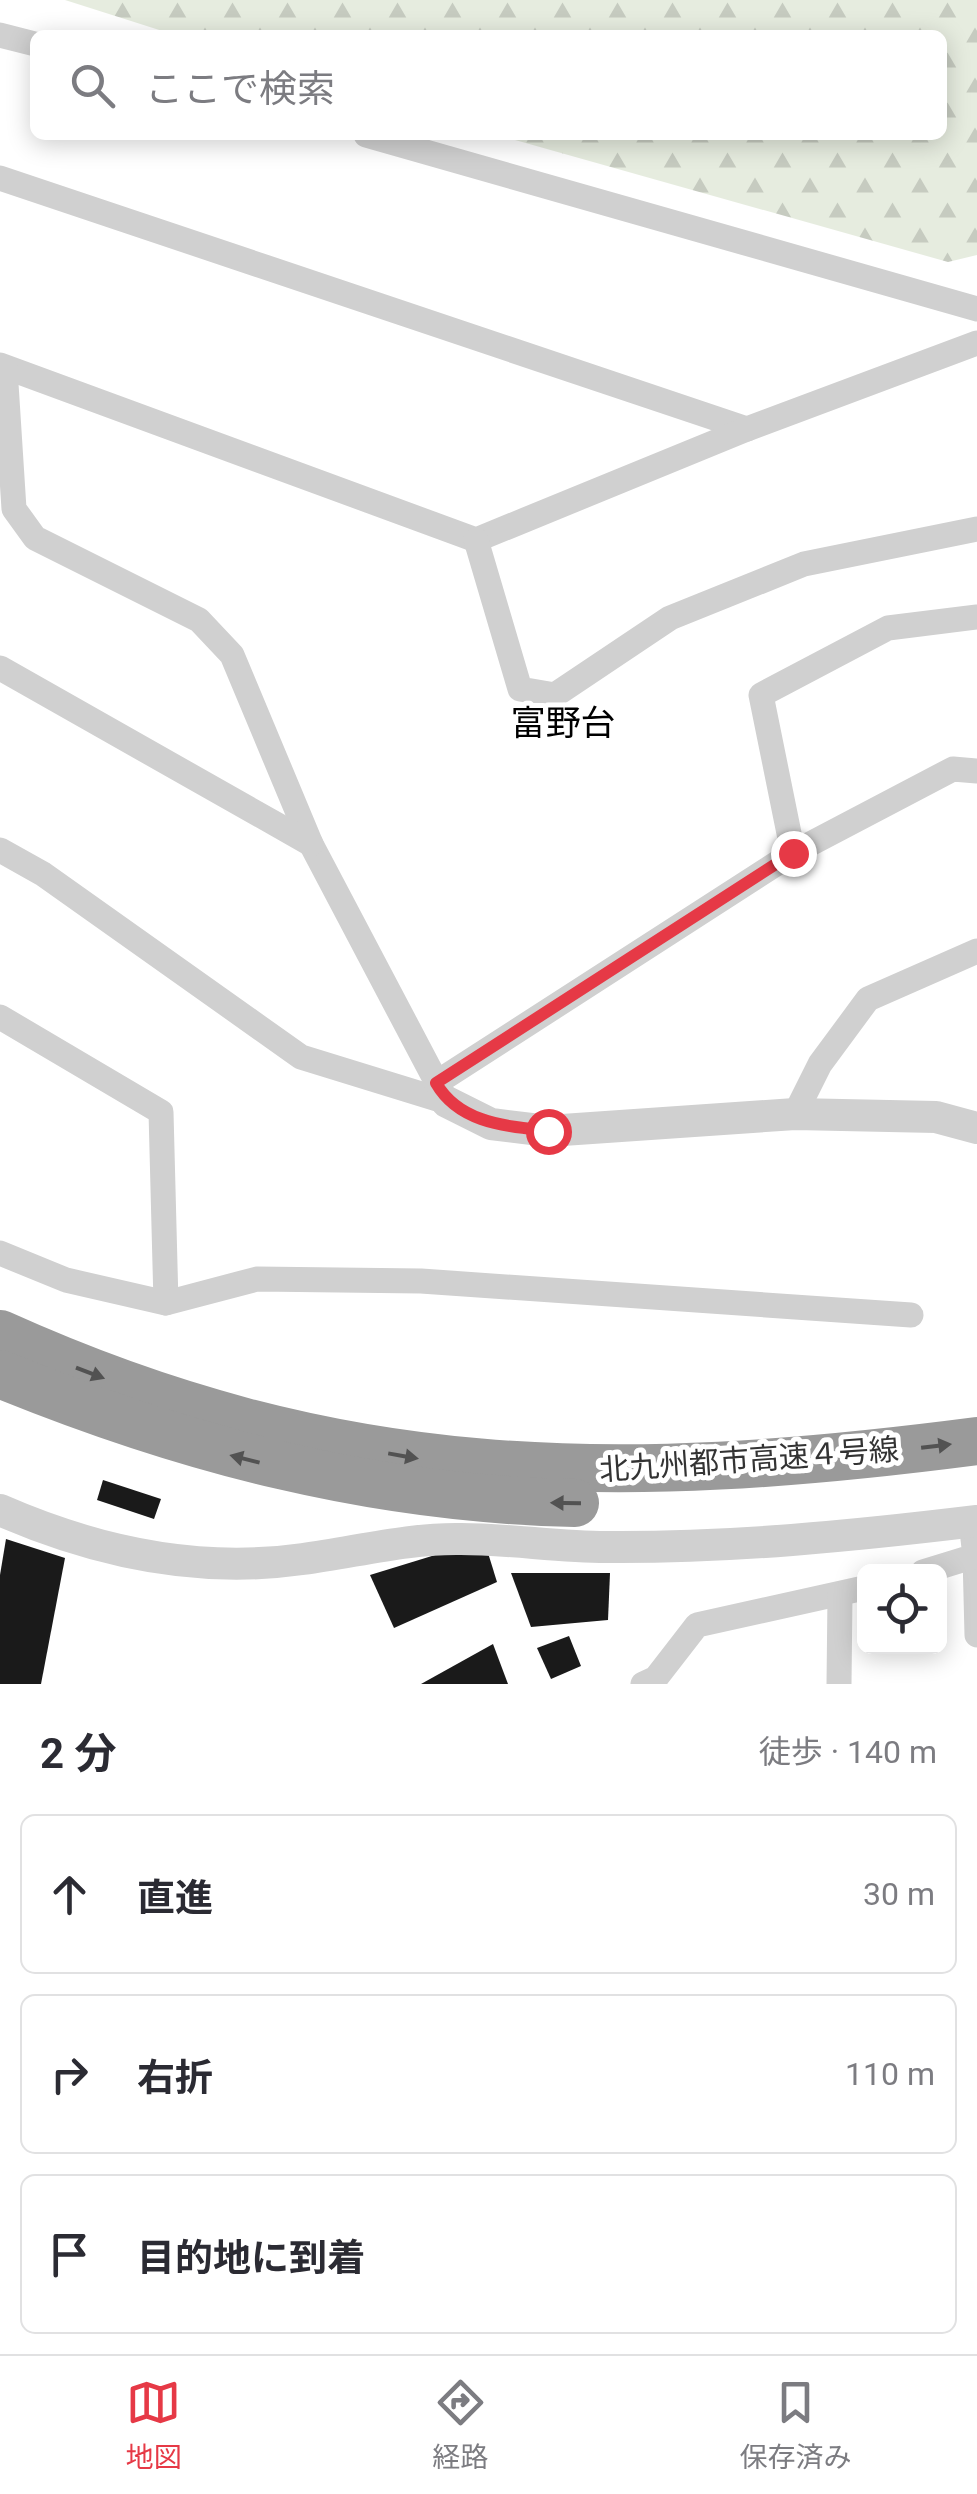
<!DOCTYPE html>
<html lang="ja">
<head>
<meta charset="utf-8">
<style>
	:root { --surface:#fff; --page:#f7f7f7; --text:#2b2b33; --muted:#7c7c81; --line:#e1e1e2; --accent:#e63946 }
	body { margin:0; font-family:Roboto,"Noto Sans JP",sans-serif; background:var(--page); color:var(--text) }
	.controls { position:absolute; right:30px; bottom:30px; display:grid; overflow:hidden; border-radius:15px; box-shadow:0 5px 25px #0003 }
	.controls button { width:90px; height:90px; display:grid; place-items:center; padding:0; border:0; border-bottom:2px solid var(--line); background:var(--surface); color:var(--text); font:50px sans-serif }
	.stop { position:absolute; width:30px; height:30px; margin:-22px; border:8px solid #e63946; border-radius:50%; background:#fff }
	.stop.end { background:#e63946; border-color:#fff; box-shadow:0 2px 10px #0008 }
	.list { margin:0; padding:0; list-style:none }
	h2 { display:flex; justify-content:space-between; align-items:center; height:130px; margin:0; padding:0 40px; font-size:42px }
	h2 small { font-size:32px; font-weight:400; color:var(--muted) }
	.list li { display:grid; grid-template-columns:65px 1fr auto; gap:30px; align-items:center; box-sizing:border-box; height:160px; margin:0 20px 20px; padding:0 20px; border:2px solid var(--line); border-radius:15px }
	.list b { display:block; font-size:38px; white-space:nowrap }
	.list em { font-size:32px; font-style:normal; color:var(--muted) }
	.icon { flex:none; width:55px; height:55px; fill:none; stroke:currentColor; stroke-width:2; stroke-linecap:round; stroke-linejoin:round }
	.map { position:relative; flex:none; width:977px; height:1684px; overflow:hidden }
	.search { position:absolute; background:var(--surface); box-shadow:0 5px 25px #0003; left:30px; right:30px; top:30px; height:110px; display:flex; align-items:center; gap:25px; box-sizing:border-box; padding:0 35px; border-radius:15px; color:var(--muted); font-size:38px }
	.sheet { height:670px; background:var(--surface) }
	nav { display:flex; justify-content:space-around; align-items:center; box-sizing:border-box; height:140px; border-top:2px solid var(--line); background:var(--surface); font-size:28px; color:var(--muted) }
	nav a { display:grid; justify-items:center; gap:5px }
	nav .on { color:var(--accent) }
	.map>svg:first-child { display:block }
	.forest { fill:url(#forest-firs) }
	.building { fill:#1a1a1a }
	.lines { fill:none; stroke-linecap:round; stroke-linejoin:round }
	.minor { stroke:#d0d0d0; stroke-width:25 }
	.tertiary { stroke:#d0d0d0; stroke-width:32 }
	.motorway { stroke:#9a9a9a; stroke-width:48 }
	.oneway { fill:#525252 }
	.route { stroke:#e63946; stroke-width:12 }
	.labels { text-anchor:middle; stroke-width:10; stroke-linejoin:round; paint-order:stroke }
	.street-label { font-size:30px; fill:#333; stroke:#fff }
	.quarter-label { font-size:35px; fill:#000; stroke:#fff }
</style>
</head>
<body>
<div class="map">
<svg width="977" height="1684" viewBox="0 0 977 1684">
	<defs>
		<pattern id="forest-firs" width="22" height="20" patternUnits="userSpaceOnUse" patternTransform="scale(2.5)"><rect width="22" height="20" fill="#e6ecdf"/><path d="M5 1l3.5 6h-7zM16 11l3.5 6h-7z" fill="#c6cbc0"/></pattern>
	</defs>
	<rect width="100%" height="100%" fill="#fff"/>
	<polygon class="forest" points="65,0 977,0 977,255 948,262 497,135 942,135 942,35 175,35"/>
	<g class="building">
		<polygon points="103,1480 161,1499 154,1519 97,1500"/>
		<polygon points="6,1539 65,1558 41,1684 0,1684 0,1575"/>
		<polygon points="484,1540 497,1582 394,1628 370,1575"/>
		<polygon points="511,1573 610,1573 608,1620 531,1627"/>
		<polygon points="569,1636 581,1666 551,1679 537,1648"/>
		<polygon points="493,1644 508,1684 421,1684"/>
	</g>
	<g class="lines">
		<g class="minor">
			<polyline points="0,35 35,44"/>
			<polyline points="366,135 977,309"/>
			<polyline points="0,178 747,429"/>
			<polyline points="0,365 476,540 747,429 977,343"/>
			<polyline points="5,368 14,509 35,538 199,620 232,655 311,844 447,1102"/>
			<polyline points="476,540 520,689 555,695 670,618 804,564 977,529"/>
			<polyline points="0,668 311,844"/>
			<polyline points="0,850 43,874 301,1057 447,1102"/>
			<polyline points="793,853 761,695 888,628 977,617"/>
			<polyline points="0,1017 161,1112 166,1303"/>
			<polyline points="436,1083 793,853 953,769 977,771"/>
			<polyline points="795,1114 820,1064 868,999 977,951"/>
			<polyline points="0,1253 66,1280 166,1303 257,1279 421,1281 911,1315"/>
			<polyline points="975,1556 977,1635"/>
			<polyline points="923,1572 975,1556 971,1522"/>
			<polyline points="643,1684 656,1678 697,1625 864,1588"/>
			<polyline points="839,1684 840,1595"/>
		</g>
		<g class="tertiary">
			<polyline points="447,1102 491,1124 548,1131 795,1114 936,1117 977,1128"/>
			<path d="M0 1510C96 1552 198 1574 303 1559 356 1552 408 1538 461 1539 509 1539 558 1547 606 1547 731 1548 853 1536 977 1521"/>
		</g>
		<g class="motorway">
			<path d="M0 1334C339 1487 615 1488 977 1441"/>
			<path d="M0 1374C186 1450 374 1499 575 1503"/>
		</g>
	</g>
	<defs><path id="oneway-solid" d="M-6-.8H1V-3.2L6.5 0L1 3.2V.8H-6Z" transform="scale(2.5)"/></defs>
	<g class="oneway">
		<use href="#oneway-solid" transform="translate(90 1373) rotate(21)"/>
		<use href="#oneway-solid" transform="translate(936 1446) rotate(-7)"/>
		<use href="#oneway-solid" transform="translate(403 1456) rotate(10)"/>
		<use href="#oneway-solid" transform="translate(245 1459) rotate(-166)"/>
		<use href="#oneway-solid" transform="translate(566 1503) rotate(-179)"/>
	</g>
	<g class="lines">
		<path class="route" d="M548 1131C505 1126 459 1123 436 1083L793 853"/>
	</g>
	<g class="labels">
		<g class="street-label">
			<text transform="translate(749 1460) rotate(-4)" y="10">北九州都市高速４号線</text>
		</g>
		<g class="quarter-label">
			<text x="563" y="735">富野台</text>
		</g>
	</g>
</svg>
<div class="controls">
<button><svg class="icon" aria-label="locate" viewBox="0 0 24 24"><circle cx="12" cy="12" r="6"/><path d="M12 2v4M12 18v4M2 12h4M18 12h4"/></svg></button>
</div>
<div class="stop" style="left:548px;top:1131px"></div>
<div class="stop end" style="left:793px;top:853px"></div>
<div class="search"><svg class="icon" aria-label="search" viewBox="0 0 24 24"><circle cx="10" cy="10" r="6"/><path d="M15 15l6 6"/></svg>ここで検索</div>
</div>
<section class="sheet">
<h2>2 分<small>徒歩 · 140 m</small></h2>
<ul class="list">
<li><svg class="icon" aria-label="ahead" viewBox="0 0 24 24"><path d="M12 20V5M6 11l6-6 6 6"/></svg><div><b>直進</b></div><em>30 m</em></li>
<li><svg class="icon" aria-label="right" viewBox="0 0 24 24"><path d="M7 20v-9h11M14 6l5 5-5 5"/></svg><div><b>右折</b></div><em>110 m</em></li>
<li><svg class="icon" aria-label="arrive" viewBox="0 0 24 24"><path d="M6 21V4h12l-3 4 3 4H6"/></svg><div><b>目的地に到着</b></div></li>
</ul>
</section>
<nav>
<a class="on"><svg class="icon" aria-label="map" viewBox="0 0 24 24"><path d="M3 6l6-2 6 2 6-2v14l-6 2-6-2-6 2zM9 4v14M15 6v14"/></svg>地図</a>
<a><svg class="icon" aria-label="directions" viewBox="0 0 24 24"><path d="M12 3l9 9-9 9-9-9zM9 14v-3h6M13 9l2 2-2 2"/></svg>経路</a>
<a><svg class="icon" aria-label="saved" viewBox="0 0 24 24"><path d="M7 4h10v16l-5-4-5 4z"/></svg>保存済み</a>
</nav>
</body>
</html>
